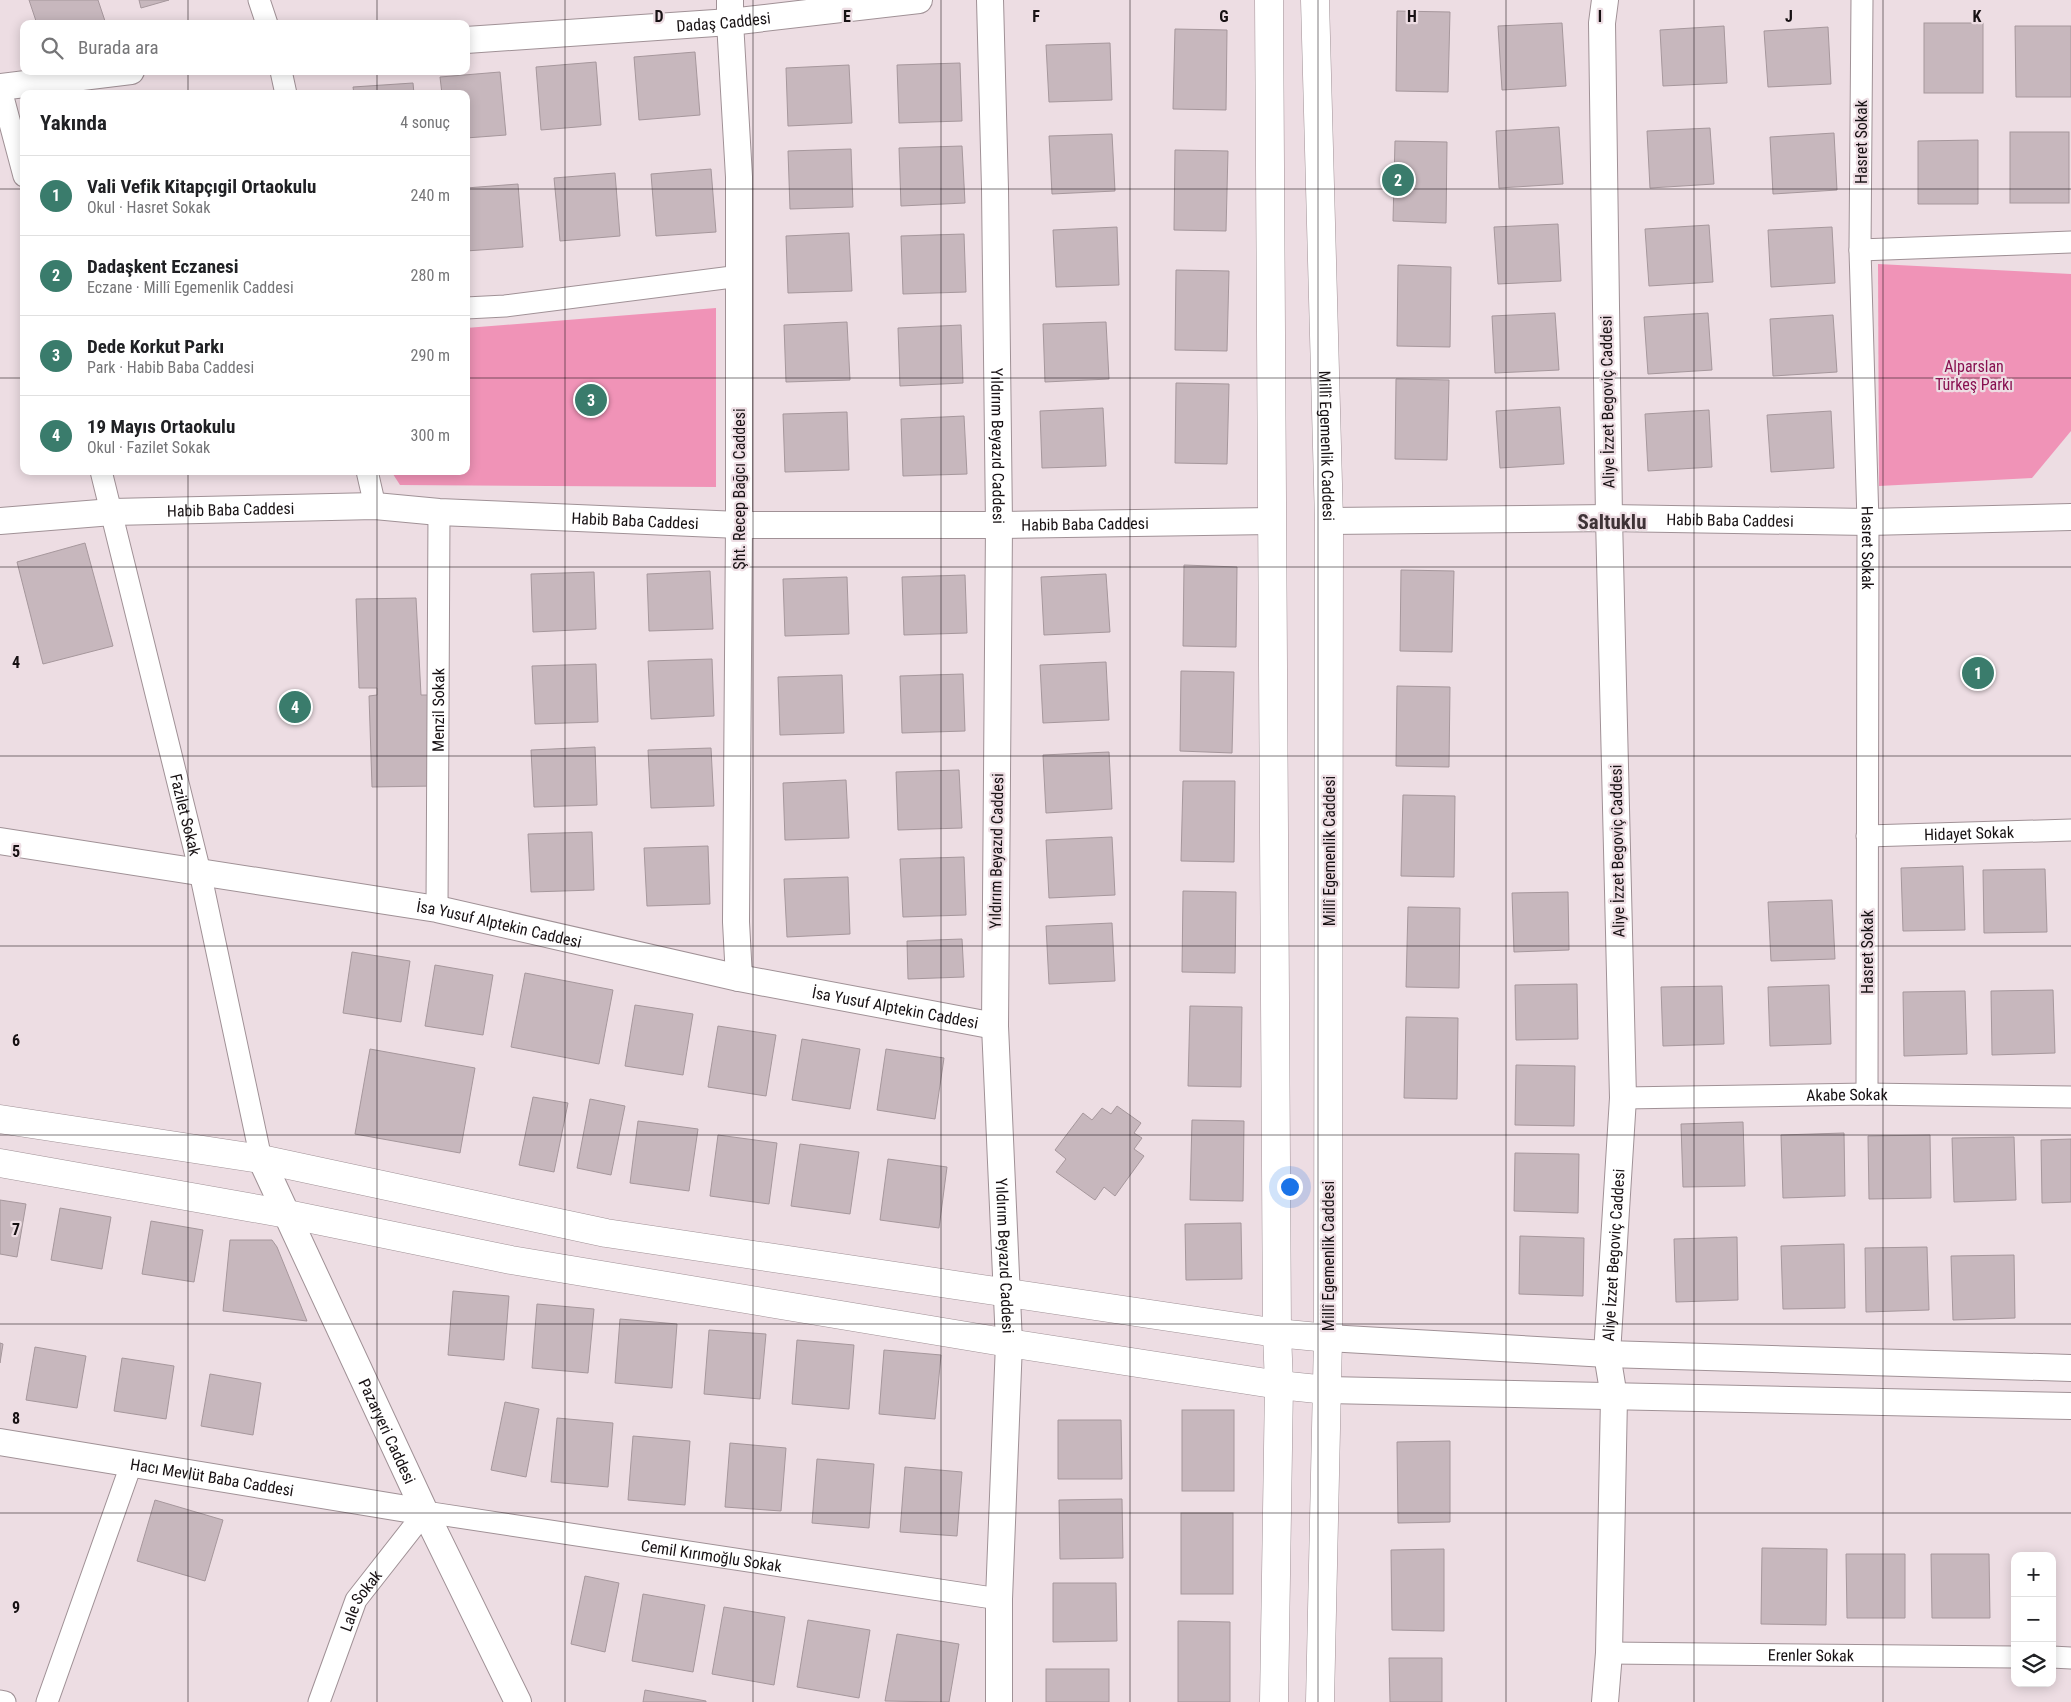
<!DOCTYPE html>
<html lang="tr">
<head>
<meta charset="utf-8">
<style>
	:root { --surface:#fff; --page:#f2f2f2; --text:#202124; --muted:#757577; --line:#e0e0e0; --accent:#3a7c6c }
	body { margin:0; font-family:"Roboto Condensed",sans-serif; background:var(--page); color:var(--text) }
	.controls { position:absolute; right:15px; bottom:15px; display:grid; overflow:hidden; border-radius:10px; box-shadow:0 2px 12px #0003 }
	.controls button { width:45px; height:45px; display:grid; place-items:center; padding:0; border:0; border-bottom:1px solid var(--line); background:var(--surface); color:var(--text); font:25px sans-serif }
	.you { position:absolute; left:1289px; top:1186px; width:18px; height:18px; margin:-12px; border:4px solid #fff; border-radius:50%; background:#1a73e8; box-shadow:0 0 0 8px #1a73e833 }
	.badge { display:grid; place-items:center; width:32px; height:32px; border-radius:50%; background:var(--accent); color:#fff; font-size:16px; font-weight:700 }
	.pin { position:absolute; translate:-50% -50%; border:2px solid #fff; box-shadow:0 1px 5px #0006 }
	.list { margin:0; padding:0; list-style:none }
	h2 { display:flex; justify-content:space-between; align-items:center; height:65px; margin:0; padding:0 20px; font-size:21px }
	h2 small { font-size:16px; font-weight:400; color:var(--muted) }
	.list li { display:grid; grid-template-columns:32px 1fr auto; gap:15px; align-items:center; box-sizing:border-box; height:80px; padding:0 20px; border-top:1px solid var(--line) }
	.list b { display:block; font-size:19px; white-space:nowrap }
	.list p { margin:0; font-size:16px; white-space:nowrap; color:var(--muted) }
	.list em { font-size:16px; font-style:normal; color:var(--muted) }
	.icon { flex:none; width:28px; height:28px; fill:none; stroke:currentColor; stroke-width:2; stroke-linecap:round; stroke-linejoin:round }
	.map { position:relative; flex:none; width:2071px; height:1702px; overflow:hidden }
	.search { position:absolute; background:var(--surface); box-shadow:0 2px 12px #0003; left:20px; top:20px; width:450px; height:55px; display:flex; align-items:center; gap:12px; box-sizing:border-box; padding:0 18px; border-radius:10px; color:var(--muted); font-size:19px }
	.panel { position:absolute; background:var(--surface); box-shadow:0 2px 12px #0003; left:20px; top:90px; width:450px; height:385px; border-radius:10px }
	.map>svg:first-child { display:block }
	.green { fill:#f093b7 }
	.building { fill:#c7b7bd; stroke:#a6979c }
	.lines { fill:none; stroke-linecap:round; stroke-linejoin:round }
	.minor-casing { stroke:#a09196; stroke-width:23 }
	.tertiary-casing { stroke:#a09196; stroke-width:28 }
	.primary-casing { stroke:#a09196; stroke-width:29 }
	.minor { stroke:#fff; stroke-width:21 }
	.tertiary { stroke:#fff; stroke-width:26 }
	.primary { stroke:#fff; stroke-width:28 }
	.grid { fill:none; stroke:#171113; stroke-width:1; stroke-opacity:0.55 }
	.labels { text-anchor:middle; stroke-width:4.5; stroke-linejoin:round; paint-order:stroke }
	.street-label { font-size:16px; fill:#171113; stroke:#eddde3 }
	.park-label { font-size:16px; fill:#881050; stroke:#eddde3 }
	.district-label { font-size:21px; font-weight:bold; fill:#3e3236; stroke:#eddde3 }
	.grid-label { font-size:16px; text-anchor:middle; font-weight:bold; fill:#171113; stroke:#eddde3; stroke-width:4.5; stroke-linejoin:round; paint-order:stroke }
</style>
</head>
<body>
<div class="map">
<svg width="2071" height="1702" viewBox="0 0 2071 1702">
	<rect width="100%" height="100%" fill="#eddde3"/>
	<g class="green">
		<polygon points="1878,264 2071,274 2071,431 2032,478 1879,486"/>
		<polygon points="716,308 716,487 400,485 391,471 466,471 466,328"/>
	</g>
	<g class="building">
		<polygon points="29,0 98,0 106,24 37,24"/>
		<polygon points="139,0 169,0 141,8"/>
		<polygon points="1397,11 1450,12 1448,92 1396,91"/>
		<polygon points="1562,23 1566,86 1502,90 1498,26"/>
		<rect x="1924" y="23" width="59" height="70"/>
		<polygon points="1724,26 1727,83 1663,86 1660,30"/>
		<polygon points="2015,26 2071,26 2071,97 2016,97"/>
		<polygon points="1828,27 1831,84 1768,87 1764,31"/>
		<polygon points="1175,29 1227,30 1226,110 1173,109"/>
		<polygon points="1110,43 1112,100 1049,102 1046,45"/>
		<polygon points="695,52 700,115 639,120 634,57"/>
		<polygon points="596,62 601,125 541,130 536,67"/>
		<polygon points="960,63 962,121 899,123 897,65"/>
		<polygon points="849,65 852,123 788,126 786,68"/>
		<polygon points="500,72 506,135 466,138 466,94 442,94 440,77"/>
		<polygon points="413,83 414,94 354,94 353,87"/>
		<polygon points="1559,127 1563,184 1499,188 1496,131"/>
		<polygon points="1710,128 1714,184 1650,188 1647,131"/>
		<rect x="2010" y="132" width="59" height="71"/>
		<polygon points="1834,133 1837,190 1773,194 1770,137"/>
		<polygon points="1112,134 1115,191 1052,194 1049,136"/>
		<polygon points="1978,140 1978,204 1918,204 1918,141"/>
		<polygon points="1395,141 1447,142 1446,223 1393,221"/>
		<polygon points="962,146 965,203 901,206 899,148"/>
		<polygon points="851,149 853,207 790,209 788,151"/>
		<polygon points="1175,150 1228,151 1226,231 1174,230"/>
		<polygon points="711,169 716,232 656,236 651,174"/>
		<polygon points="615,173 620,236 560,241 554,178"/>
		<polygon points="518,184 523,247 466,251 466,188"/>
		<polygon points="1558,224 1561,281 1498,284 1494,227"/>
		<polygon points="1709,225 1713,282 1649,286 1645,229"/>
		<polygon points="1117,227 1119,285 1056,287 1053,230"/>
		<polygon points="1832,227 1835,283 1771,287 1768,230"/>
		<polygon points="849,233 852,291 788,293 786,236"/>
		<polygon points="964,234 966,292 903,294 901,236"/>
		<polygon points="1398,265 1451,267 1450,347 1397,346"/>
		<polygon points="1176,270 1229,271 1227,351 1175,350"/>
		<polygon points="1555,313 1559,370 1495,373 1492,316"/>
		<polygon points="1708,313 1712,370 1648,374 1644,317"/>
		<polygon points="1833,315 1837,372 1773,376 1770,319"/>
		<polygon points="847,322 850,380 786,382 784,325"/>
		<polygon points="1106,322 1109,379 1045,382 1043,324"/>
		<polygon points="961,325 963,383 900,386 898,328"/>
		<polygon points="1396,379 1449,380 1447,460 1395,459"/>
		<polygon points="1176,383 1229,384 1227,464 1175,463"/>
		<polygon points="1560,407 1564,464 1500,468 1496,411"/>
		<polygon points="1103,408 1106,466 1042,468 1040,411"/>
		<polygon points="1709,410 1712,467 1648,471 1645,414"/>
		<polygon points="1831,411 1834,468 1771,472 1767,415"/>
		<polygon points="847,412 849,470 785,472 783,414"/>
		<polygon points="964,416 967,474 903,476 901,419"/>
		<polygon points="85,543 113,646 43,664 17,562"/>
		<polygon points="1184,565 1237,567 1236,647 1183,646"/>
		<polygon points="1401,570 1454,571 1452,652 1400,651"/>
		<polygon points="710,571 713,629 649,631 647,574"/>
		<polygon points="594,572 596,629 533,632 531,574"/>
		<polygon points="1106,574 1110,632 1044,635 1041,577"/>
		<polygon points="965,575 967,633 904,635 902,577"/>
		<polygon points="847,577 849,634 785,636 783,579"/>
		<polygon points="416,598 421,695 430,695 433,786 372,787 369,696 377,695 377,688 359,688 356,599"/>
		<polygon points="712,659 714,716 651,719 648,661"/>
		<polygon points="1106,662 1109,720 1043,723 1040,665"/>
		<polygon points="596,664 598,722 535,724 532,666"/>
		<polygon points="1181,671 1234,672 1232,753 1180,751"/>
		<polygon points="963,674 965,731 902,733 900,676"/>
		<polygon points="842,675 844,733 780,735 778,677"/>
		<polygon points="1397,686 1450,687 1449,767 1396,766"/>
		<polygon points="595,747 597,805 534,807 531,750"/>
		<polygon points="711,748 714,806 651,808 648,750"/>
		<polygon points="1109,752 1112,809 1046,813 1043,755"/>
		<polygon points="959,770 962,828 898,830 896,772"/>
		<polygon points="846,780 849,838 785,840 783,783"/>
		<polygon points="1183,781 1235,781 1234,862 1181,861"/>
		<polygon points="1403,795 1455,796 1454,877 1401,876"/>
		<polygon points="592,832 594,890 531,892 528,834"/>
		<polygon points="1112,837 1115,895 1049,898 1046,840"/>
		<polygon points="708,846 710,904 647,906 644,848"/>
		<polygon points="964,857 966,915 903,917 900,859"/>
		<polygon points="1963,866 1965,930 1903,931 1901,868"/>
		<polygon points="2045,869 2047,932 1984,933 1983,870"/>
		<polygon points="848,877 850,934 787,937 784,879"/>
		<polygon points="1183,891 1236,892 1235,973 1182,972"/>
		<polygon points="1568,892 1569,950 1514,952 1512,893"/>
		<polygon points="1832,900 1835,959 1771,961 1768,902"/>
		<polygon points="1408,907 1460,908 1459,988 1406,987"/>
		<polygon points="1112,923 1115,981 1049,984 1046,926"/>
		<polygon points="962,939 964,977 908,979 907,941"/>
		<polygon points="352,952 410,961 401,1022 343,1013"/>
		<polygon points="435,965 493,975 483,1035 425,1026"/>
		<polygon points="525,973 613,990 599,1064 511,1047"/>
		<polygon points="1577,984 1578,1039 1516,1040 1515,985"/>
		<polygon points="1829,985 1831,1044 1770,1046 1768,987"/>
		<polygon points="1722,986 1724,1044 1663,1046 1661,987"/>
		<polygon points="2053,990 2055,1053 1992,1055 1991,991"/>
		<polygon points="1965,991 1967,1054 1904,1056 1903,992"/>
		<polygon points="635,1005 693,1014 683,1075 625,1066"/>
		<polygon points="1190,1006 1242,1007 1241,1087 1188,1086"/>
		<polygon points="1406,1017 1458,1018 1457,1099 1404,1098"/>
		<polygon points="718,1026 776,1035 766,1096 708,1087"/>
		<polygon points="802,1039 860,1049 850,1109 792,1100"/>
		<polygon points="370,1049 475,1068 460,1153 355,1134"/>
		<polygon points="886,1049 944,1058 935,1119 877,1110"/>
		<polygon points="1516,1065 1575,1066 1574,1126 1515,1125"/>
		<polygon points="533,1097 568,1103 554,1172 519,1165"/>
		<polygon points="590,1099 625,1106 611,1175 577,1168"/>
		<polygon points="1117,1106 1141,1123 1134,1133 1142,1138 1134,1149 1144,1156 1115,1196 1104,1187 1095,1200 1056,1172 1066,1159 1055,1150 1083,1113 1092,1120 1102,1108 1111,1114"/>
		<polygon points="1192,1120 1244,1121 1243,1201 1190,1200"/>
		<polygon points="638,1121 698,1129 689,1191 630,1183"/>
		<polygon points="1743,1122 1745,1186 1683,1187 1681,1124"/>
		<polygon points="1844,1133 1845,1196 1783,1198 1781,1135"/>
		<polygon points="718,1135 777,1143 769,1204 710,1196"/>
		<polygon points="1930,1135 1931,1198 1869,1199 1868,1136"/>
		<polygon points="2014,1137 2016,1200 1954,1202 1952,1138"/>
		<polygon points="2071,1139 2071,1202 2042,1203 2041,1140"/>
		<polygon points="800,1144 859,1152 850,1214 791,1206"/>
		<polygon points="1515,1153 1579,1154 1578,1213 1514,1211"/>
		<polygon points="888,1159 947,1167 939,1228 880,1220"/>
		<polygon points="0,1200 26,1204 17,1257 0,1254"/>
		<polygon points="60,1208 111,1217 102,1269 51,1260"/>
		<polygon points="151,1221 203,1230 194,1282 142,1274"/>
		<polygon points="1241,1223 1242,1279 1186,1280 1185,1224"/>
		<polygon points="1520,1236 1584,1238 1583,1296 1519,1294"/>
		<polygon points="1737,1237 1738,1300 1676,1302 1674,1239"/>
		<polygon points="230,1240 272,1240 277,1247 307,1321 223,1311"/>
		<polygon points="1844,1244 1845,1308 1783,1309 1781,1246"/>
		<polygon points="1927,1247 1929,1310 1866,1312 1865,1248"/>
		<polygon points="2014,1255 2015,1318 1953,1320 1951,1256"/>
		<polygon points="453,1291 509,1296 504,1360 448,1355"/>
		<polygon points="537,1304 594,1309 588,1373 532,1368"/>
		<polygon points="620,1319 677,1324 672,1388 615,1383"/>
		<polygon points="709,1330 766,1334 760,1399 704,1394"/>
		<polygon points="797,1340 854,1345 849,1409 792,1404"/>
		<polygon points="0,1343 3,1344 0,1363"/>
		<polygon points="35,1347 86,1356 77,1408 26,1400"/>
		<polygon points="884,1350 941,1355 935,1419 879,1414"/>
		<polygon points="122,1358 174,1366 166,1419 114,1411"/>
		<polygon points="210,1374 261,1383 253,1435 201,1426"/>
		<polygon points="505,1402 539,1409 526,1477 491,1470"/>
		<rect x="1182" y="1410" width="52" height="81"/>
		<polygon points="557,1418 613,1423 608,1487 551,1482"/>
		<polygon points="1058,1420 1121,1420 1122,1479 1058,1479"/>
		<polygon points="633,1436 690,1441 685,1505 628,1500"/>
		<polygon points="1450,1441 1450,1522 1398,1523 1397,1442"/>
		<polygon points="730,1443 786,1448 781,1511 725,1507"/>
		<polygon points="817,1459 874,1464 869,1528 812,1523"/>
		<polygon points="905,1467 962,1472 957,1536 900,1532"/>
		<polygon points="1122,1499 1123,1558 1060,1559 1059,1500"/>
		<polygon points="155,1500 223,1520 205,1581 137,1561"/>
		<rect x="1181" y="1513" width="52" height="81"/>
		<polygon points="1762,1548 1827,1549 1826,1625 1761,1624"/>
		<polygon points="1444,1549 1444,1631 1392,1630 1391,1550"/>
		<polygon points="1846,1554 1905,1554 1905,1618 1847,1618"/>
		<polygon points="1931,1554 1989,1554 1990,1618 1932,1618"/>
		<polygon points="585,1576 619,1583 605,1652 571,1644"/>
		<polygon points="1053,1583 1116,1583 1117,1641 1053,1642"/>
		<polygon points="643,1594 705,1605 693,1672 632,1661"/>
		<polygon points="724,1607 785,1617 774,1685 712,1674"/>
		<polygon points="808,1620 870,1630 859,1698 797,1687"/>
		<polygon points="1178,1621 1230,1622 1230,1702 1178,1702"/>
		<polygon points="897,1634 959,1644 949,1702 885,1701"/>
		<polygon points="1389,1658 1442,1658 1442,1702 1390,1702"/>
		<rect x="1046" y="1669" width="63" height="33"/>
		<polygon points="645,1690 706,1701 706,1702 643,1702"/>
	</g>
	<g class="lines">
		<defs>
			<g id="minor">
				<polyline points="259,0 267,24"/>
				<path id="s1" d="M1862 0 1860 250 1868 522 1867 1094"/>
				<polyline points="281,71 286,94"/>
				<polyline points="0,86 24,176"/>
				<polyline points="1860,250 2071,242"/>
				<polyline points="466,308 505,306 740,276"/>
				<path id="s2" d="M101 471 200 872 261 1159"/>
				<polyline points="367,471 375,506"/>
				<path id="s3" d="M1867 836 2071 830"/>
				<path id="s4" d="M437 909 439 512"/>
				<path id="s5" d="M1623 1098 1867 1094 2071 1097"/>
				<path id="s6" d="M1609 1653 2015 1657"/>
				<polyline points="2052,1657 2071,1658"/>
				<polyline points="0,1701 5,1702"/>
				<polyline points="47,1702 131,1465"/>
				<path id="s7" d="M319 1702 356 1600 425 1512 999 1599"/>
			</g>
			<g id="tertiary">
				<polyline points="730,0 730,22 739,177 739,525 736,922 739,978"/>
				<path id="s8" d="M990 0 995 189 999 525 995 1026 1009 1343 999 1599V1702"/>
				<path id="s9" d="M466 40 730 22 919 0"/>
				<polyline points="0,87 131,71"/>
				<path id="s10" d="M0 521 112 512 375 506 439 512 739 525H999L1272 521"/>
				<path id="s11" d="M1329 521 1609 518 1868 522 2071 517"/>
				<path id="s12" d="M0 841 437 909 739 978 995 1026"/>
				<path id="s13" d="M261 1159 425 1512 518 1702"/>
				<polyline points="1328,1338 1607,1354 2071,1368"/>
				<polyline points="1327,1390 2071,1406"/>
				<path id="s14" d="M0 1442 425 1512"/>
				<path id="s15" d="M1605 1702 1609 1653 1614 1397 1607 1354 1623 1098 1609 518 1602 23 1605 0"/>
			</g>
			<g id="primary">
				<polyline points="1269,0 1277,1333 1279,1385 1274,1702"/>
				<path id="s16" d="M1315 0 1329 521 1328 1338 1320 1702"/>
				<polyline points="0,1119 261,1159 606,1233 1277,1333 1328,1338"/>
				<polyline points="0,1163 287,1214 511,1260 1009,1343 1279,1385 1327,1390"/>
			</g>
		</defs>
		<use href="#minor" class="minor-casing"/>
		<use href="#tertiary" class="tertiary-casing"/>
		<use href="#primary" class="primary-casing"/>
		<use href="#minor" class="minor"/>
		<use href="#tertiary" class="tertiary"/>
		<use href="#primary" class="primary"/>
	</g>
	<path class="grid" d="M188 0V24M377 0V24M565 0V1702M753 0V1702M941 0V1702M1130 0V1702M1318 0V1702M1506 0V1702M1694 0V1702M1883 0V1702M188 71V94M377 71V94M0 189H24M466 189H2071M0 378H24M466 378H2071M188 471V1702M377 471V1702M0 567H2071M0 756H2071M0 946H2071M0 1135H2071M0 1324H2071M0 1513H2071"/>
	<g class="labels">
		<g class="street-label">
			<text dy="6" stroke="none"><textPath href="#s9" startOffset="258">Dadaş Caddesi</textPath></text>
			<text transform="translate(1861 142) rotate(-90)" y="6">Hasret Sokak</text>
			<text transform="translate(1607 402) rotate(-91)" y="6">Aliye İzzet Begoviç Caddesi</text>
			<text dy="6" stroke="none"><textPath href="#s8" startOffset="446">Yıldırım Beyazıd Caddesi</textPath></text>
			<text dy="6" stroke="none"><textPath href="#s16" startOffset="446">Millî Egemenlik Caddesi</textPath></text>
			<text transform="translate(739 489) rotate(-90)" y="6">Şht. Recep Bağcı Caddesi</text>
			<text dy="6" stroke="none"><textPath href="#s10" startOffset="231">Habib Baba Caddesi</textPath></text>
			<text dy="6" stroke="none"><textPath href="#s10" startOffset="636">Habib Baba Caddesi</textPath></text>
			<text dy="6" stroke="none"><textPath href="#s11" startOffset="401">Habib Baba Caddesi</textPath></text>
			<text dy="6" stroke="none"><textPath href="#s10" startOffset="1086">Habib Baba Caddesi</textPath></text>
			<text dy="6" stroke="none"><textPath href="#s1" startOffset="548">Hasret Sokak</textPath></text>
			<text dy="6" stroke="none"><textPath href="#s4" startOffset="199">Menzil Sokak</textPath></text>
			<text dy="6" stroke="none"><textPath href="#s2" startOffset="354">Fazilet Sokak</textPath></text>
			<text dy="6" stroke="none"><textPath href="#s3" startOffset="102">Hidayet Sokak</textPath></text>
			<text transform="translate(996 851) rotate(-89)" y="6">Yıldırım Beyazıd Caddesi</text>
			<text transform="translate(1329 851) rotate(-90)" y="6">Millî Egemenlik Caddesi</text>
			<text transform="translate(1617 851) rotate(-91)" y="6">Aliye İzzet Begoviç Caddesi</text>
			<text dy="6" stroke="none"><textPath href="#s12" startOffset="506">İsa Yusuf Alptekin Caddesi</textPath></text>
			<text transform="translate(1867 952) rotate(-90)" y="6">Hasret Sokak</text>
			<text dy="6" stroke="none"><textPath href="#s12" startOffset="911">İsa Yusuf Alptekin Caddesi</textPath></text>
			<text dy="6" stroke="none"><textPath href="#s5" startOffset="224">Akabe Sokak</textPath></text>
			<text dy="6" stroke="none"><textPath href="#s8" startOffset="1256">Yıldırım Beyazıd Caddesi</textPath></text>
			<text transform="translate(1328 1256) rotate(-90)" y="6">Millî Egemenlik Caddesi</text>
			<text dy="6" stroke="none"><textPath href="#s15" startOffset="448">Aliye İzzet Begoviç Caddesi</textPath></text>
			<text dy="6" stroke="none"><textPath href="#s13" startOffset="300">Pazaryeri Caddesi</textPath></text>
			<text dy="6" stroke="none"><textPath href="#s14" startOffset="215">Hacı Mevlüt Baba Caddesi</textPath></text>
			<text dy="6" stroke="none"><textPath href="#s7" startOffset="510">Cemil Kırımoğlu Sokak</textPath></text>
			<text dy="6" stroke="none"><textPath href="#s7" startOffset="110">Lale Sokak</textPath></text>
			<text dy="6" stroke="none"><textPath href="#s6" startOffset="202">Erenler Sokak</textPath></text>
		</g>
		<g class="park-label">
			<text x="1974" y="372">Alparslan<tspan x="1974" dy="18">Türkeş Parkı</tspan></text>
		</g>
		<g class="district-label">
			<text x="1612" y="529">Saltuklu</text>
		</g>
	</g>
	<g class="grid-label">
		<text x="659" y="22">D</text>
		<text x="847" y="22">E</text>
		<text x="1036" y="22">F</text>
		<text x="1224" y="22">G</text>
		<text x="1412" y="22">H</text>
		<text x="1600" y="22">I</text>
		<text x="1789" y="22">J</text>
		<text x="1977" y="22">K</text>
		<text x="16" y="668">4</text>
		<text x="16" y="857">5</text>
		<text x="16" y="1046">6</text>
		<text x="16" y="1235">7</text>
		<text x="16" y="1424">8</text>
		<text x="16" y="1613">9</text>
	</g>
</svg>
<div class="controls">
<button>+</button>
<button>−</button>
<button><svg class="icon" aria-label="layers" viewBox="0 0 24 24"><path d="M12 4l9 5-9 5-9-5zM3 14l9 5 9-5"/></svg></button>
</div>
<div class="you"></div>
<div class="pin badge" style="left:1978px;top:673px">1</div>
<div class="pin badge" style="left:1398px;top:180px">2</div>
<div class="pin badge" style="left:591px;top:400px">3</div>
<div class="pin badge" style="left:295px;top:707px">4</div>
<div class="search"><svg class="icon" aria-label="search" viewBox="0 0 24 24"><circle cx="10" cy="10" r="6"/><path d="M15 15l6 6"/></svg>Burada ara</div>
<section class="panel">
<h2>Yakında<small>4 sonuç</small></h2>
<ul class="list">
<li><span class="badge">1</span><div><b>Vali Vefik Kitapçıgil Ortaokulu</b><p>Okul · Hasret Sokak</p></div><em>240 m</em></li>
<li><span class="badge">2</span><div><b>Dadaşkent Eczanesi</b><p>Eczane · Millî Egemenlik Caddesi</p></div><em>280 m</em></li>
<li><span class="badge">3</span><div><b>Dede Korkut Parkı</b><p>Park · Habib Baba Caddesi</p></div><em>290 m</em></li>
<li><span class="badge">4</span><div><b>19 Mayıs Ortaokulu</b><p>Okul · Fazilet Sokak</p></div><em>300 m</em></li>
</ul>
</section>
</div>
</body>
</html>
